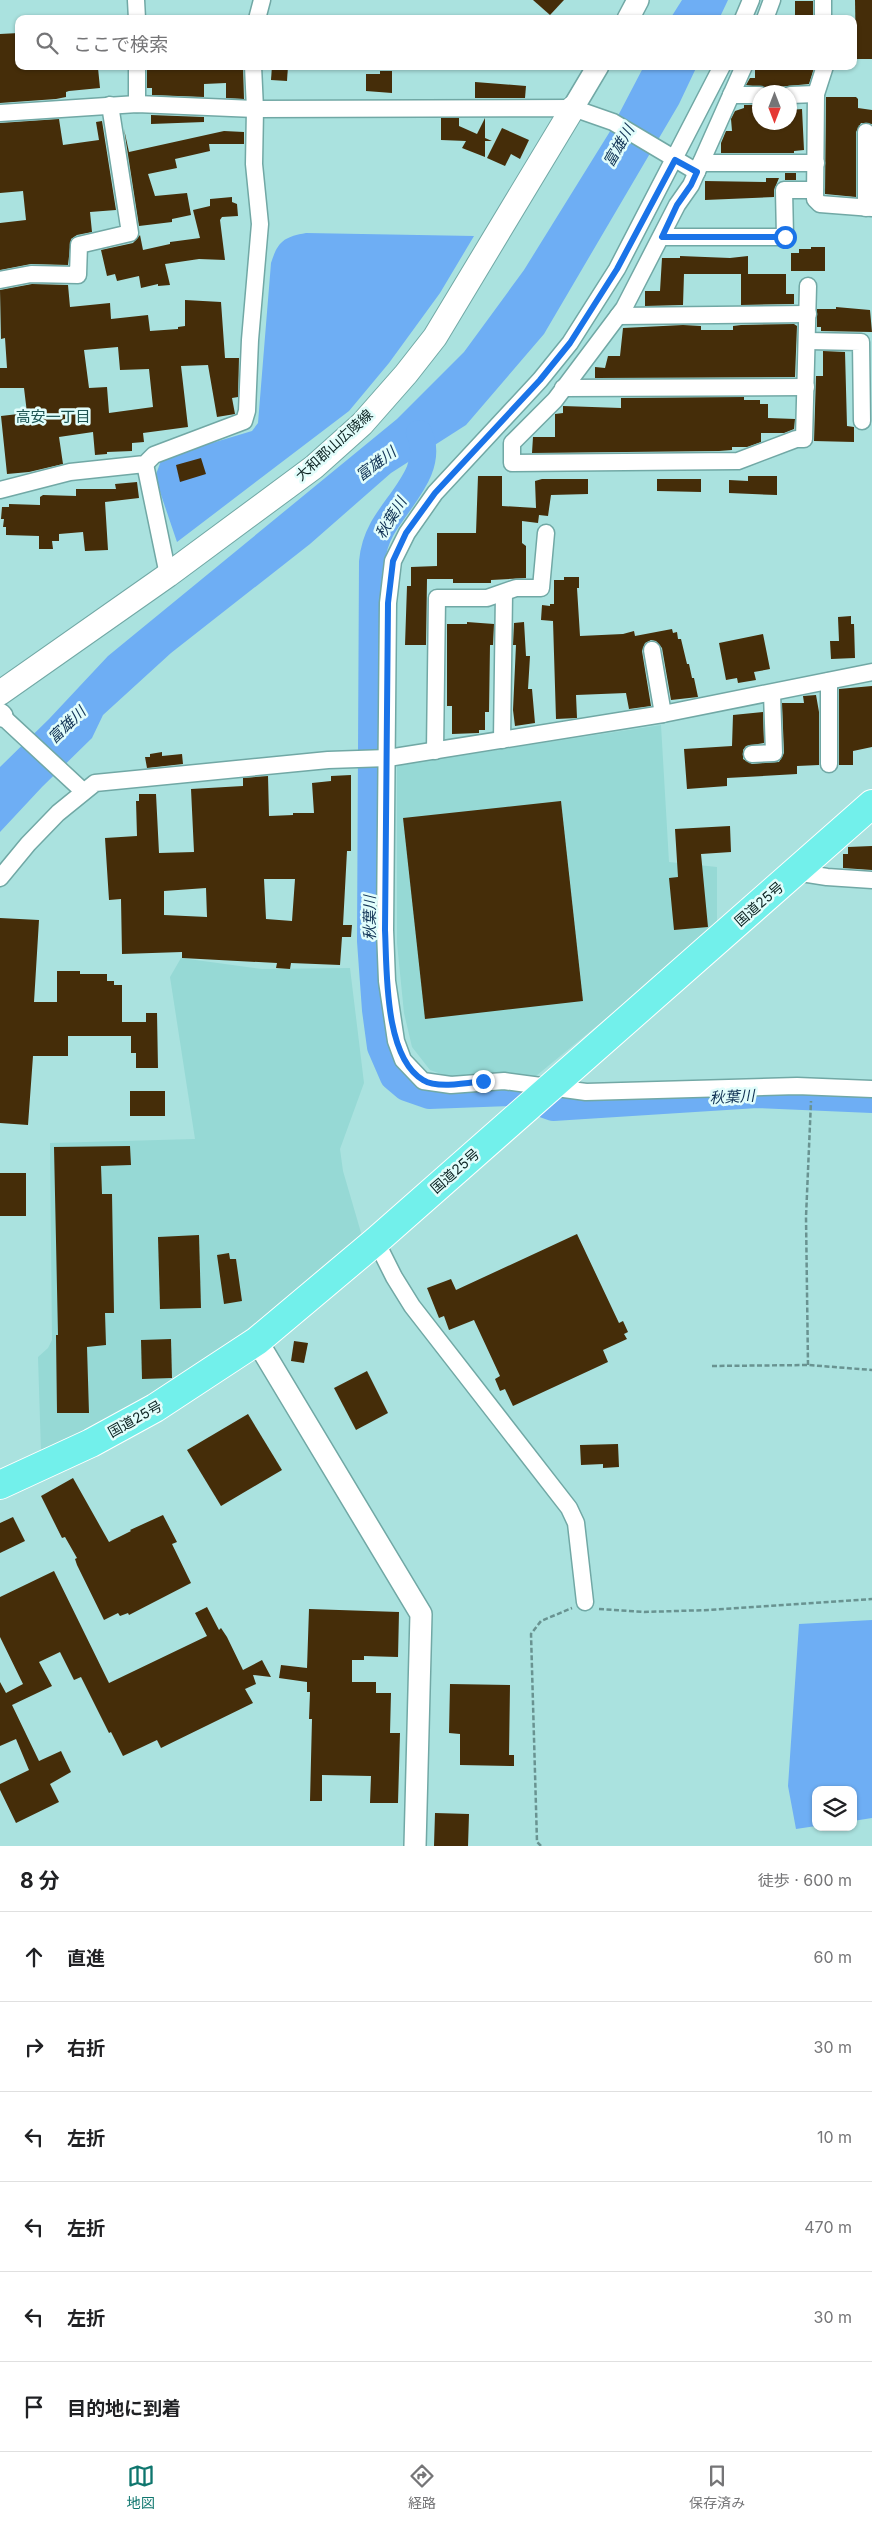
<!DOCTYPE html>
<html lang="ja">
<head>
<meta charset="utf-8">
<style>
	:root { --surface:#fff; --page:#f2f2f2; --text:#202124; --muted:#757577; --line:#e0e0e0; --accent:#0f766e }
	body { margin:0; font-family:Inter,"Noto Sans JP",sans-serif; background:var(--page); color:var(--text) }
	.controls { position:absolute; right:15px; bottom:15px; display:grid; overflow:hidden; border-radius:10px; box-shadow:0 1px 4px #0004 }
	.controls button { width:45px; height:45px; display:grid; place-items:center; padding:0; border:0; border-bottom:1px solid var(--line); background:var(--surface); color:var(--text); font:25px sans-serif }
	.compass { position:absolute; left:752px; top:85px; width:45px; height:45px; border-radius:50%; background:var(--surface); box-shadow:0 1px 4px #0004; rotate:180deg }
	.stop { position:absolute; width:15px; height:15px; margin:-11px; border:4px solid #1a73e8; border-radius:50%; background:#fff }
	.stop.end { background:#1a73e8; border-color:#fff; box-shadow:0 1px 5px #0008 }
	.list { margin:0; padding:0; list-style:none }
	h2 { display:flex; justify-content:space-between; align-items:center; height:65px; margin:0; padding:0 20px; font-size:21px }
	h2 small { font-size:16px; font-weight:400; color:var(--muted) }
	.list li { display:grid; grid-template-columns:32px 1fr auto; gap:15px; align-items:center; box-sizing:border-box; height:90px; padding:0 20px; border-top:1px solid var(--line) }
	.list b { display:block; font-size:19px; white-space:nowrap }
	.list em { font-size:16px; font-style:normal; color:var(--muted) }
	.icon { flex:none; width:28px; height:28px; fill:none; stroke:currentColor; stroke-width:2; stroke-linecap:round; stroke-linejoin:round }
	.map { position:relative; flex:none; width:872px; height:1846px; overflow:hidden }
	.search { position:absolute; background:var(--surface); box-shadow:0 1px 4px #0004; left:15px; right:15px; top:15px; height:55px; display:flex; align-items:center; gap:12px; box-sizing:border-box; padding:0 18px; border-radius:10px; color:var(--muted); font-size:19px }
	.sheet { height:605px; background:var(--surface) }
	nav { display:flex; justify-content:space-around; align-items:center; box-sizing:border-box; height:70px; border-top:1px solid var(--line); background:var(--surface); font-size:14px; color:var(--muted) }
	nav a { display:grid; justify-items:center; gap:2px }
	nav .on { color:var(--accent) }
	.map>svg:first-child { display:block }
	.built { fill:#96d9d5 }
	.water { fill:#6eaef4 }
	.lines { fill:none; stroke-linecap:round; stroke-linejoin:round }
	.river { stroke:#6eaef4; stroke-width:26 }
	.building { fill:#452d09; fill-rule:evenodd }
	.minor-casing { stroke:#71a8a5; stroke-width:19 }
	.tertiary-casing { stroke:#71a8a5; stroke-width:24 }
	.secondary-casing { stroke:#71a8a5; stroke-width:26 }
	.trunk-casing { stroke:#fff; stroke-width:30 }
	.path { stroke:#699391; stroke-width:2.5; stroke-dasharray:5 2.5; stroke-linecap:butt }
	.minor { stroke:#fff; stroke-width:16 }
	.tertiary { stroke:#fff; stroke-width:21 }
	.secondary { stroke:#fff; stroke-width:24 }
	.trunk { stroke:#72f0eb; stroke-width:28 }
	.route { stroke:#1a73e8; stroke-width:6 }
	.labels { text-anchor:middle; stroke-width:5; stroke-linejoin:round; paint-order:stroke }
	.street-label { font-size:14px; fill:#0b2221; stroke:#e1fdfb }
	.water-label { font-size:15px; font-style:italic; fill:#103254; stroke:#e1fdfb }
	.neighbourhood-label { font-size:15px; fill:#1d5452; stroke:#e1fdfb }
</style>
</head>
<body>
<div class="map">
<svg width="872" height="1846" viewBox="0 0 872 1846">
	<rect width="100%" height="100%" fill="#aae2df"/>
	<g class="built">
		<polygon points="661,725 669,862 717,867 717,927 536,1076 447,1076 430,1070 412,1047 404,1013 397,943 397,765"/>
		<polygon points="181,958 262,969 350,968 364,1083 340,1149 343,1171 362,1236 293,1295 227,1344 167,1384 110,1417 41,1452 38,1357 48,1348 52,1340 50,1143 195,1139 170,977"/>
	</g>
	<g class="water">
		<polygon points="682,0 728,0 719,19 670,19"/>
		<polygon points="644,66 697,66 679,104 544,334 466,425 391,473 310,544 171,653 103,715 92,738 42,787 0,832 0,767 49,719 108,656 397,419 464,352 524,270 609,133"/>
		<path d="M306 233 474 236 440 293 389 363 349 411 177 542 155 477 162 458 252 431 258 423 271 263C278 241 284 237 306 233Z"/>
		<polygon points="872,1620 872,1818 853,1821 853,1790 816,1790 816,1826 796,1829 788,1786 799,1624"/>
	</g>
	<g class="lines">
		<path class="river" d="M419 433C436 468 398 500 382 529 376 540 373 550 372 562L370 941 375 1010 380 1047 393 1077 406 1088 429 1096 510 1093 553 1108 757 1095 872 1100"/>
	</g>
	<g class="building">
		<polygon points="533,0 564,0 550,15"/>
		<polygon points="855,0 872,0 872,59 856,59"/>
		<rect x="795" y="1" width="18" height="18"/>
		<polygon points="19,33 19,66 96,66 96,69 98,68 100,88 69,91 66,92 66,97 56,99 0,103 0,34"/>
		<polygon points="147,66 243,66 244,99 226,98 226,83 204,84 204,97 152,95 152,88 147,88"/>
		<polygon points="272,66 288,66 287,81 271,80"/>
		<polygon points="755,66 814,66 814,68 809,84 766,88 746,85 750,78 755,78"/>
		<polygon points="380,71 392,71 392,93 366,91 366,74 380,74"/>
		<polygon points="475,82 526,86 525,98 475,98"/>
		<polygon points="826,97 856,97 858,99 858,108 872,110 872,124 861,123 856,132 856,197 825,194"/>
		<polygon points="744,105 760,105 760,122 790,122 790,110 802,109 804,150 794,151 794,153 721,153 721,143 726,131 732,131 731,119 735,111 744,108"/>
		<polygon points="151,115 204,117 204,122 151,124"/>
		<polygon points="441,118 459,118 459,126 477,134 485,118 485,138 492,141 485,141 485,157 462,148 466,141 441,140"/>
		<polygon points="59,119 63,145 99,140 96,122 102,121 116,210 90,212 92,232 77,235 71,239 68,265 31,264 0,270 0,223 26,220 23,191 0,193 0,123"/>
		<polygon points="502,128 529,140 520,159 511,154 505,166 487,158"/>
		<polygon points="124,129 129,152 224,131 244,132 244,144 209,144 210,151 175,159 177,168 148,174 155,196 187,193 191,215 172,219 172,222 139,226"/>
		<rect x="785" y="173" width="11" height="7"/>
		<polygon points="766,178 779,178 774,190 774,197 705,200 705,181 766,182"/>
		<polygon points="232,197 232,202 237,204 238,216 222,217 220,220 225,260 199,259 165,264 170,285 158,286 158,284 141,288 139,276 117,281 115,274 107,276 101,250 133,243 140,235 143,250 170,244 170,242 200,238 193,210 210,206 210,199"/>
		<polygon points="811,247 825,247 825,271 791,271 791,253 799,253 799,249 811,249"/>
		<polygon points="680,256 730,258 748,256 748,274 786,274 786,294 794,294 794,304 741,305 741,274 684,274 683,305 645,306 645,291 660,291 662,258 680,258"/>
		<path d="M32 284 68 285 70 307 110 303 111 319 148 315 150 331 178 329V327L185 326V300L221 302 225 358H239L238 397 232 398 235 414 217 417 208 365 181 366 188 427 143 433 144 442 132 443V451L107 452V454L95 455 93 432 59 437 63 464 29 472 7 474 1 416 27 413 24 388H0V368H7L5 338 1 339 0 290ZM118 347 120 370 149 369 153 407 109 413 107 387 89 388 84 350Z"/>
		<polygon points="836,307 870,310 872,332 821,331 821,327 817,327 817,309 836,309"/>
		<polygon points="794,324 797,326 795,377 595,378 595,367 605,368 608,356 620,356 623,328 683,325 701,326 701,330 733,330 733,326 741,325"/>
		<polygon points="823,351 845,352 847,426 854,427 854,442 814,441 816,376 823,376"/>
		<polygon points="744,397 744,400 760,400 760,404 768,404 768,418 795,419 794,429 784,433 761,433 761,442 747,447 732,447 732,450 719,451 532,453 533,437 555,437 555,414 563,413 563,406 621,408 621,398"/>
		<polygon points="201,458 206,474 180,482 176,465"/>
		<polygon points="478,476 502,476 502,506 536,508 535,481 542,479 588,479 588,494 551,495 548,516 539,515 538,523 522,521 522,543 526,546 526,578 491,580 491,583 453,583 453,579 427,579 426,645 405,645 407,586 411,586 411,567 437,566 437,533 476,533"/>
		<polygon points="748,476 777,476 777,495 729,493 729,480 748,481"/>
		<polygon points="657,479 701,479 701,492 657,491"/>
		<polygon points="137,482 139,498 105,502 108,550 85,551 83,532 59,534 59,541 52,541 53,549 39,549 39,536 6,535 6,527 3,527 4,519 1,519 2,507 9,507 9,504 40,505 40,497 43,495 76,496 76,489 116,489 115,484"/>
		<polygon points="564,577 579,577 579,588 577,588 580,636 623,634 634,631 635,636 672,629 673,633 677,632 678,639 681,639 687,664 689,664 692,678 694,678 698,697 671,700 662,648 656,641 651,640 645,643 642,651 651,706 629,709 626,693 576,695 577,718 556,719 553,621 541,620 542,605 550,606 550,604 554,604 554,580 564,580"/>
		<polygon points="851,616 851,624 854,624 855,658 831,659 830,641 839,641 838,617"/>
		<polygon points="467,622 494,624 493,645 490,645 489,712 485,712 485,730 479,730 479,733 452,734 452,706 447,706 447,624 467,624"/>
		<polygon points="524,622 526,656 530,656 528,689 532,689 535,723 515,726 513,710 516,645 513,645 514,623"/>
		<polygon points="763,634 770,669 754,672 756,680 738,683 737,678 726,680 719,643"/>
		<polygon points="872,686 872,747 853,751 853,765 839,765 839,689"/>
		<polygon points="816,695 819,712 819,765 797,766 797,774 727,778 727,786 687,789 684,749 732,746 733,715 763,712 764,743 746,746 743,750 743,759 752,764 779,762 784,753 782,703 804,703 803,696"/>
		<polygon points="162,752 162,756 182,754 183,764 147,768 145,757 150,757 150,754"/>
		<path d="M351 775V851H347L343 925H352L351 937H342L340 965 291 963 290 969 276 968 277 963 182 958V952L122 954 121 899 109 900 105 838 137 836 136 801H139V794H156L159 853 194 852 191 789 243 786V778L268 776 269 816 293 815V813H314L312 783 331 781V776ZM264 879H295L292 921 266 919ZM206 888 207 917 164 915V891Z"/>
		<polygon points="561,801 583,1001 425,1019 403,818"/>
		<polygon points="730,826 731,852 701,854 708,927 674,930 669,878 678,877 675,829"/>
		<polygon points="872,846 872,870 843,868 843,854 848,854 848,847"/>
		<polygon points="0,918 39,920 34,1002 57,1002 57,971 80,971 80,974 107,974 107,981 114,981 114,985 122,985 122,1022 146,1022 146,1013 157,1013 158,1068 136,1068 136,1053 131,1053 131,1036 68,1036 68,1056 33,1056 28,1125 0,1123"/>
		<rect x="130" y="1091" width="35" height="25"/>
		<polygon points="130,1146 131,1165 101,1166 102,1194 112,1194 114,1313 105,1313 106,1345 87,1347 89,1413 57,1413 56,1335 58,1335 54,1147"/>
		<rect x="0" y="1173" width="26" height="43"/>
		<polygon points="577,1234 619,1323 623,1321 628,1332 624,1334 627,1339 603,1350 608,1362 513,1406 505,1389 500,1391 495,1379 500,1376 474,1320 449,1330 444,1316 439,1318 427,1288 451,1279 456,1290"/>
		<polygon points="199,1235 201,1308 160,1309 158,1237"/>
		<polygon points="229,1253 230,1259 236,1259 242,1301 224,1304 217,1255"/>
		<polygon points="171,1339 172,1378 142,1379 141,1340"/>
		<polygon points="294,1341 308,1343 304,1363 291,1361"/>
		<polygon points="367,1371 388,1413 356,1430 334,1388"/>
		<polygon points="248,1414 282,1470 221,1506 187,1450"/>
		<polygon points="618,1444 619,1467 603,1468 603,1464 581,1465 580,1445"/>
		<polygon points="73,1478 109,1542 131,1531 130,1530 163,1515 177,1542 172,1544 191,1583 129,1615 128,1613 120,1616 118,1613 104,1620 77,1565 75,1559 77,1558 65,1537 62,1538 41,1496"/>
		<polygon points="13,1517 25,1541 0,1553 0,1523"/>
		<polygon points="54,1571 109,1683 207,1636 195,1613 207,1607 219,1630 221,1628 227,1637 243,1670 262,1660 271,1677 253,1675 256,1684 245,1689 253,1703 161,1748 157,1740 123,1756 111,1732 109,1733 81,1677 74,1680 60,1652 39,1662 52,1686 12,1705 39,1761 61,1751 71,1772 50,1784 59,1802 16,1823 0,1790 0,1784 29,1770 16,1739 0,1746 0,1682 6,1693 23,1684 0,1637 0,1597"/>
		<polygon points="309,1609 399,1612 398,1657 364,1656 364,1660 352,1660 352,1682 376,1682 376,1693 391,1693 390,1733 400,1733 398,1803 370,1803 371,1776 322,1775 322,1801 310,1801 312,1719 309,1719 310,1692 307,1692 307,1682 279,1678 281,1665 307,1668"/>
		<polygon points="450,1684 510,1685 509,1755 514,1755 514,1766 460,1765 460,1734 449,1733"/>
		<polygon points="435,1813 469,1814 468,1846 434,1846"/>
	</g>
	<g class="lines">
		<defs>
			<g id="minor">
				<polyline points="136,0 137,19"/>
				<polyline points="823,0 823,19"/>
				<polyline points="257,19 262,0"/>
				<polyline points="743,19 751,0"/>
				<polyline points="765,19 772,0"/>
				<polyline points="137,66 137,104"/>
				<polyline points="722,66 617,269 570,343 540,380 435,493 407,533 393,561 388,603 385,930 387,981 396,1041 403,1060 423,1081 451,1085 504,1081 586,1092 797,1086 872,1089"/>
				<polyline points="744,66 691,185 677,205 624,308 555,400 512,443 512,463 738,461 796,439 804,439 808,286"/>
				<polyline points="825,66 816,94 815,199 820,204 872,208"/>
				<polyline points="731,95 760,95"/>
				<polyline points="790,95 816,94"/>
				<polyline points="0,113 137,104 255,109 573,108 613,122 697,172"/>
				<polyline points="866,132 866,208"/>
				<polyline points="701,163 816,163"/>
				<polyline points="662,237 785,237 784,190 815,190"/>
				<polyline points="0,280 31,274 78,275 79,245 130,233 110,105"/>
				<polyline points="618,316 808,314"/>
				<polyline points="807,341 861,342 862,421"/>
				<polyline points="563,388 806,387"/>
				<polyline points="145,464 168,575"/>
				<polyline points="0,490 70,472 145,464 154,455 244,421 247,411 250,340 260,224 254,164 255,109 253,66"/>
				<polyline points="652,650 663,714"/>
				<polyline points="829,681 829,764"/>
				<polyline points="2,716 83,791"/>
				<polyline points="502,740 504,593"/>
				<polyline points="435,751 437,598 487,598 516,588 541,588 546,533"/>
				<polyline points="752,754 774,753 772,693"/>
				<polyline points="795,872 827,877 872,880"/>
				<polyline points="0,878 28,844 58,813 95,783 328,760 388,758 663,714 872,672"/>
				<polyline points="376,1241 394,1277 412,1306 569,1508 576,1523 585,1602"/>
			</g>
			<g id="tertiary">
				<polyline points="628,19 638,0"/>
				<polyline points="573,108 598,66"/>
				<polyline points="0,714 2,716"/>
				<polyline points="257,1341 421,1614 415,1846"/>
			</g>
			<polyline id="secondary" points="0,693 168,575 314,467 362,424 406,374 435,337 573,108"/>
			<polyline id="trunk" points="0,1485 91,1443 155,1408 257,1341 376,1241 872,804"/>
		</defs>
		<use href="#minor" class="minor-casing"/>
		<use href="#tertiary" class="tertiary-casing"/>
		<use href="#secondary" class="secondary-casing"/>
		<use href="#trunk" class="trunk-casing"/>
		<g class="path">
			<polyline points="808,1365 806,1217 811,1101"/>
			<polyline points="712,1366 808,1365 872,1370"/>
			<polyline points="599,1609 644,1612 709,1610 872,1599"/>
			<polyline points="541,1846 537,1842 531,1634 541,1621 572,1608"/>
		</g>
		<use href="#minor" class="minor"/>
		<use href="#tertiary" class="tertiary"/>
		<use href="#secondary" class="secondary"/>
		<use href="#trunk" class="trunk"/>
	</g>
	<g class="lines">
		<path class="route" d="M483 1081C468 1083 437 1089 423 1080 384 1057 387 970 385 930L388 603 393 561 406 533 435 493 540 380 570 343 617 269 675 160 697 172 691 185 677 205 662 237H785"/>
	</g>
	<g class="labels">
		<g class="street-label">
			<text transform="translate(334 445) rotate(-42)" y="5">大和郡山広陵線</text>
			<text transform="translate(759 904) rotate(-41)" y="5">国道25号</text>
			<text transform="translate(455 1171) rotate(-41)" y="5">国道25号</text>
			<text transform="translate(135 1419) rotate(-29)" y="5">国道25号</text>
		</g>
		<g class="water-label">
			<text transform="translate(619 146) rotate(-60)" y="5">富雄川</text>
			<text transform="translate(376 464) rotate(-37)" y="5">富雄川</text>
			<text transform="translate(391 518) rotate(-59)" y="5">秋葉川</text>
			<text transform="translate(67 725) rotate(-44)" y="5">富雄川</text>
			<text transform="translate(370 918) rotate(-90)" y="5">秋葉川</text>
			<text transform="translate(732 1097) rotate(-3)" y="5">秋葉川</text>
		</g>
		<g class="neighbourhood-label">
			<text x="53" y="422">高安一丁目</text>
		</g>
	</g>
</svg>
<div class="controls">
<button><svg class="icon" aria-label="layers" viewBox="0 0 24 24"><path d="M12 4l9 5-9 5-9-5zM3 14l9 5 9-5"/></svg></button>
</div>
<svg class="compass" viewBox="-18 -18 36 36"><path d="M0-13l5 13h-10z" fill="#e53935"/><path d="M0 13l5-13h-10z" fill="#757577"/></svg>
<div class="stop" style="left:785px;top:237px"></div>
<div class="stop end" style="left:483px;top:1081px"></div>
<div class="search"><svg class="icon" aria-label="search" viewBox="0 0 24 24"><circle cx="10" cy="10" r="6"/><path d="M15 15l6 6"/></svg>ここで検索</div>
</div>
<section class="sheet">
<h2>8 分<small>徒歩 · 600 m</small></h2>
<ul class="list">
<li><svg class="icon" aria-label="ahead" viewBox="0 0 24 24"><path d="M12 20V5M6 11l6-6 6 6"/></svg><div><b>直進</b></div><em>60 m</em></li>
<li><svg class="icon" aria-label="right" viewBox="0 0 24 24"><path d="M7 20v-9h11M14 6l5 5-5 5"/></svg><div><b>右折</b></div><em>30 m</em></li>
<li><svg class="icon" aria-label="left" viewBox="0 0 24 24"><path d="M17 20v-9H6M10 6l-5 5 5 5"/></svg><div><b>左折</b></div><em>10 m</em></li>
<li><svg class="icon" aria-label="left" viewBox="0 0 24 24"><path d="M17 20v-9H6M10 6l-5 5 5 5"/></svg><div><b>左折</b></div><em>470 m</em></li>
<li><svg class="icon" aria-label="left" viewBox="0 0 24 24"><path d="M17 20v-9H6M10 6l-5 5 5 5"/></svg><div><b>左折</b></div><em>30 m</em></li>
<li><svg class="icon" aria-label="arrive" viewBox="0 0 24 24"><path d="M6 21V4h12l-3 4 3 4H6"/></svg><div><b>目的地に到着</b></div></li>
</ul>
</section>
<nav>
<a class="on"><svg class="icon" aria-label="map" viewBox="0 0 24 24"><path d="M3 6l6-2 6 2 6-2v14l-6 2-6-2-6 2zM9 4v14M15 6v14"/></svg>地図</a>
<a><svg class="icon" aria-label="directions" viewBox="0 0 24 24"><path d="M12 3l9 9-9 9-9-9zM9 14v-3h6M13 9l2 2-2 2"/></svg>経路</a>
<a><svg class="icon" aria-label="saved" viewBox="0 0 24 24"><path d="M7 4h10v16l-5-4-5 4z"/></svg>保存済み</a>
</nav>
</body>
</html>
